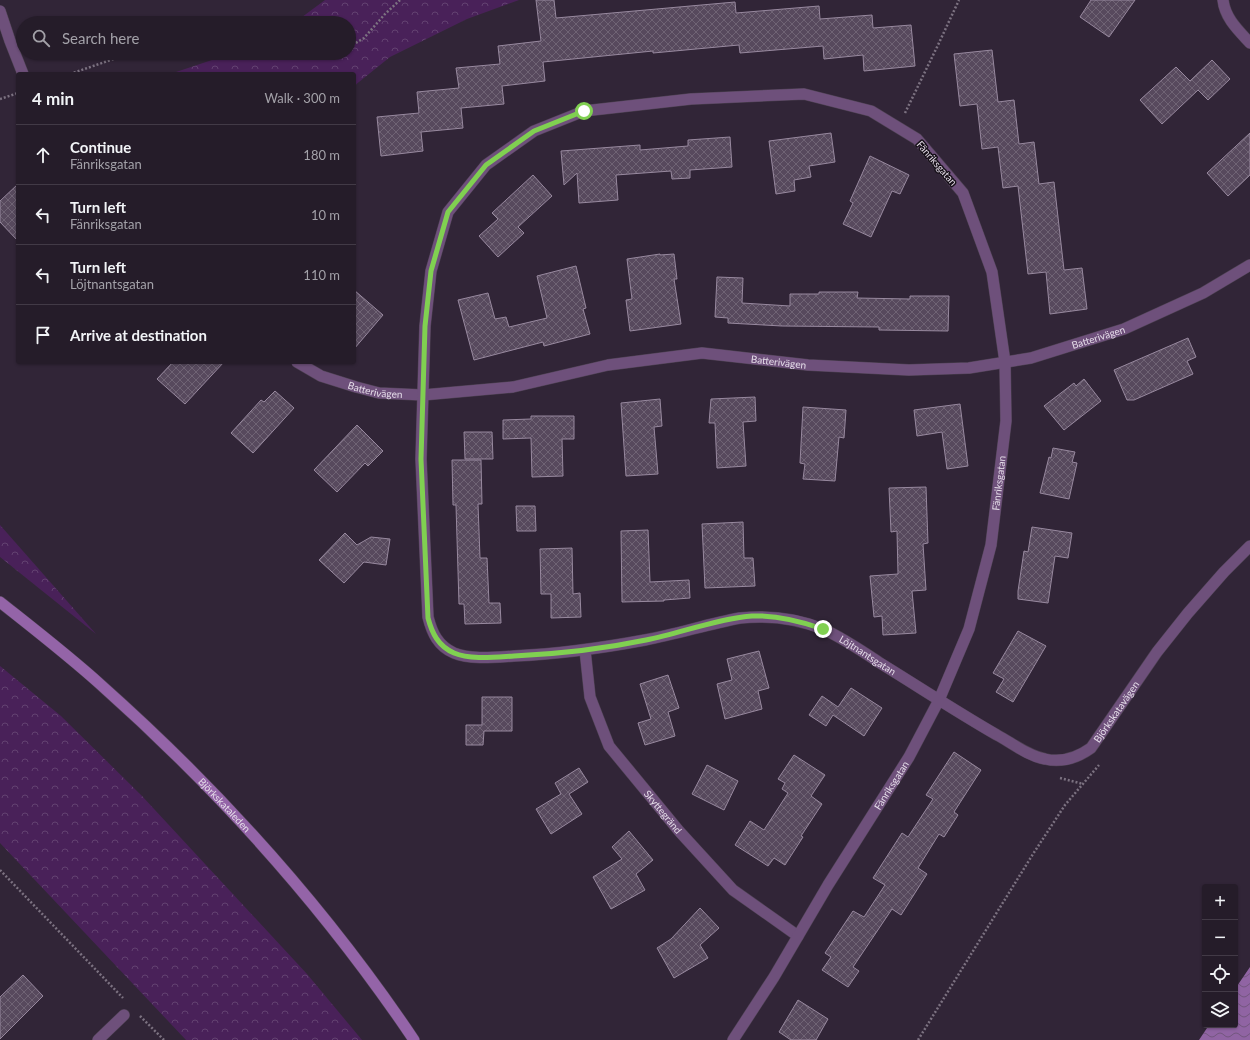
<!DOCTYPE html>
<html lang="en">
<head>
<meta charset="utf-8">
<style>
	:root { --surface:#251c29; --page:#2d2531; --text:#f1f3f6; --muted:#a3a1a8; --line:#423a46 }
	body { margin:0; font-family:Lato,sans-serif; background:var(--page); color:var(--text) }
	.controls { position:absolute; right:12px; bottom:12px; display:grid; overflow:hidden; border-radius:4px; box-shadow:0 1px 3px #0004 }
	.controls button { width:36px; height:36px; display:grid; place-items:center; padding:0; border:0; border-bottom:1px solid var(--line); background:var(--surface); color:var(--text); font:20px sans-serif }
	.stop { position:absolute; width:12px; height:12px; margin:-9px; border:3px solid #80d051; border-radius:50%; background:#fff }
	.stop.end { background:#80d051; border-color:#fff; box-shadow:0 1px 4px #0008 }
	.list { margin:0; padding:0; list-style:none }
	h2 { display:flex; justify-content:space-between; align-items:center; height:52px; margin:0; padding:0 16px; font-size:17px }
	h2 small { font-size:13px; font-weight:400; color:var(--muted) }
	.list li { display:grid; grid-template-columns:26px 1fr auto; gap:12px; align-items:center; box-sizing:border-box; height:60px; padding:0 16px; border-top:1px solid var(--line) }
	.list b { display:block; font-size:15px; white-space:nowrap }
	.list p { margin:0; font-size:13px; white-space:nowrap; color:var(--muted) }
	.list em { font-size:13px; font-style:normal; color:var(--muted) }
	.icon { flex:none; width:22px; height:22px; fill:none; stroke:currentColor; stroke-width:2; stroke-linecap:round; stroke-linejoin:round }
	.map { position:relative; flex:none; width:1250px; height:1040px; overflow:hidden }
	.search { position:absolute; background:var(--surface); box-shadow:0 1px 3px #0004; left:16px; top:16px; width:340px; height:44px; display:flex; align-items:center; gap:10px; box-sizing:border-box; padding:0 14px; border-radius:22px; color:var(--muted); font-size:15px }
	.panel { position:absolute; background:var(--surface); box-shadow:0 1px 3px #0004; left:16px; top:72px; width:340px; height:292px; border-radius:4px }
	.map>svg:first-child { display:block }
	.forest { fill:url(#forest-crowns) }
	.water { fill:url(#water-waves) }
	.building { fill:url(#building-cross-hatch); stroke:#98899f }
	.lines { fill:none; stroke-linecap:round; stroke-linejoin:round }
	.minor-casing { stroke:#4e4253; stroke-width:12 }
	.secondary-casing { stroke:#4e4253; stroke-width:12 }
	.path { stroke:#7c7281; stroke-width:2.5; stroke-dasharray:2 2; stroke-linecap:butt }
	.minor { stroke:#6e507b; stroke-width:11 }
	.secondary { stroke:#9464a8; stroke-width:11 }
	.route { stroke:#80d051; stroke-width:5 }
	.labels { text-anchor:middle; stroke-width:3; stroke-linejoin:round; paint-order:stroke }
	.street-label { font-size:10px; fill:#e5dde9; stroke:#161018 }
</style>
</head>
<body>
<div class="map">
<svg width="1250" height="1040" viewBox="0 0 1250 1040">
	<defs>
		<pattern id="forest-crowns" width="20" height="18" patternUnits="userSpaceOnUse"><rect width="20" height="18" fill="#492159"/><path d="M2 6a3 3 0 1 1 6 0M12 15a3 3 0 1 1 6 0" fill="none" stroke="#634171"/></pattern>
		<pattern id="water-waves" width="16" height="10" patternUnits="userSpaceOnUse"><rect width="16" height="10" fill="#9064a3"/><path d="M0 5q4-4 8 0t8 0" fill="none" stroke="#72567e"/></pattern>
		<pattern id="building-cross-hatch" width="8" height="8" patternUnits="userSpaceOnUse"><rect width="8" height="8" fill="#57495d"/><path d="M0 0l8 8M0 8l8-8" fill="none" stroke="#6f6374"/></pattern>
	</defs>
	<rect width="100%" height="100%" fill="#312537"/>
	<g class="forest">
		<polygon points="325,0 519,0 467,19 390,57 354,86 354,74 177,74 176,72 233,53 349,53 349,23 294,23"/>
		<polygon points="0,525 96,634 0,557"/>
		<polygon points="0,666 61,716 142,796 307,974 362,1040 186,1040 0,843"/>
	</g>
	<polygon class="water" points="1250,967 1250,1040 1199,1040 1209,1025 1235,1025 1235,989"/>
	<g class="building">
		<polygon points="536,0 554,0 556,18 735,2 736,13 819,6 820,19 872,15 873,28 911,25 915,66 864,71 863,55 824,59 823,46 740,53 739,45 653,53 653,51 543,62 545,81 502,86 504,104 461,108 463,128 421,132 423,151 381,156 377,117 419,113 417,92 459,88 456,68 500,64 498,46 541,41"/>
		<polygon points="1091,0 1135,0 1109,37 1080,17"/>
		<polygon points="992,50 998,102 1014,100 1019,144 1034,142 1039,184 1054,182 1064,270 1082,268 1087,309 1050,314 1046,272 1028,274 1018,186 1003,188 998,147 982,149 977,104 960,106 954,54"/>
		<polygon points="1212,60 1230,79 1208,100 1198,90 1162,124 1140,100 1176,67 1190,81"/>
		<polygon points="831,133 835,162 809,166 811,177 794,180 795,191 776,194 769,141"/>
		<polygon points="1250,133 1250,175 1228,196 1207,173"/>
		<polygon points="730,137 732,167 690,170 690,178 672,179 671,171 616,175 618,200 579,203 577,173 564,185 561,151 640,145 640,150 688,146 688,140"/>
		<polygon points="870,156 909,175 900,194 892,191 871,237 843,224 853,203 850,201"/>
		<polygon points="533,175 552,196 518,227 524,233 498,257 479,236 498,219 492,213"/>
		<polygon points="18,184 18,241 0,222 0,201"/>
		<polygon points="660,254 660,255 674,254 677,279 674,279 681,324 630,331 626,300 632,299 627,259"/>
		<polygon points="576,266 586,308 583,309 590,334 544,346 543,342 474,360 458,300 488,293 495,319 506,317 509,327 547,318 537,276"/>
		<polygon points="717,277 743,278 742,303 790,306 790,294 819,294 819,292 858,292 857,298 910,299 910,296 949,296 948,331 879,330 879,327 782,326 728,323 728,318 715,317"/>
		<polygon points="354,290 383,315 354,349"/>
		<polygon points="1188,338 1196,357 1187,361 1193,374 1134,400 1127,400 1114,370"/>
		<polygon points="173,362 224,362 185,404 157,379"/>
		<polygon points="1084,379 1101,401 1064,430 1044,406 1074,383 1076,386"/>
		<polygon points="275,391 294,408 253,453 231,433 261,400 264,402"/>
		<polygon points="755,397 756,421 743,422 746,466 717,468 715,423 709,423 711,399"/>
		<polygon points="660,399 662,426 654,427 658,474 626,476 621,403"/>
		<polygon points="960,404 968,466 947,469 942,432 917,436 914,410"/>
		<polygon points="803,407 846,410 844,438 839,437 835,481 803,479 805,464 800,463"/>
		<polygon points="531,416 574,416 574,439 562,439 563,476 532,477 531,438 503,439 503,420 531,419"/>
		<polygon points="357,425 383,451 368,466 365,463 337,492 314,470"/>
		<polygon points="464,432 492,432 493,459 465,459"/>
		<polygon points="1053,448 1075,452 1072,462 1077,463 1069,499 1040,493 1049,457 1051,458"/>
		<polygon points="452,460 481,460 482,504 478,504 480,558 487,558 489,603 500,603 501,623 465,624 464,604 459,604 456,505 453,505"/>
		<polygon points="926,487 928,543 923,544 926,590 912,591 916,633 883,635 882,616 874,617 870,576 898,574 897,531 891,532 889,488"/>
		<polygon points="516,506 535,506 536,531 517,531"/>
		<polygon points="743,522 744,558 753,558 755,586 705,588 702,524"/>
		<polygon points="1032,527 1072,533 1068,558 1055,556 1048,603 1018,599 1018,591 1024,551 1028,552"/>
		<polygon points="648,530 650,582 689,580 690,598 664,600 664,601 622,602 621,531"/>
		<polygon points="345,533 357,545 371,537 390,539 386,565 364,562 344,583 319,560"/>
		<polygon points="572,548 573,594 580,593 581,617 551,618 551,594 541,594 540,549"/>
		<polygon points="1018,631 1046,646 1013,702 996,692 1004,679 993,673"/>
		<polygon points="759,651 769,688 758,691 762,709 725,719 717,684 732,680 727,659"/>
		<polygon points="668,675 679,708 668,712 675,736 645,745 638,723 651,719 640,684"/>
		<polygon points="851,688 882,708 864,736 833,715 826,726 809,715 822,696 838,707"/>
		<polygon points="482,697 512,697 512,731 484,731 483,745 466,745 466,725 482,725"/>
		<polygon points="954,752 981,770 954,812 958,815 944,837 939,834 918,868 927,874 901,915 892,909 853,967 859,971 848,987 822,970 831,957 825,953 853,911 864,917 885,885 873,878 902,833 908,837 933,799 926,795"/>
		<polygon points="794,755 825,775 811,796 822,804 801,836 803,837 785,865 774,858 768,866 735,845 750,821 764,830 788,793 782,789 785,783 778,779"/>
		<polygon points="707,765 738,781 724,810 692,794"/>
		<polygon points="579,768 588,782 569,794 582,814 551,834 536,809 561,794 555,783"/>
		<polygon points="629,831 653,860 636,874 645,890 611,909 593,877 622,859 612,847"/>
		<polygon points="700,908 719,928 700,945 708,958 674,978 657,948 671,939"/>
		<polygon points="23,975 43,996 0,1039 0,997"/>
		<polygon points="798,1000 828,1019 816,1040 791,1040 779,1032"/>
	</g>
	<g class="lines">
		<defs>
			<g id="minor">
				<path d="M1223 0C1225 18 1238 30 1250 43"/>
				<polyline points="0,11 10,41 23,74"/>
				<path id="s1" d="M297 362 321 376 356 387 379 393 423 395 513 387 608 365 702 353 808 365 909 370 969 368 1031 358 1124 329 1203 293 1250 265"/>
				<path id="s2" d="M585 650 590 697 609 746 679 831 733 890 798 936"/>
				<polyline points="98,1040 124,1015"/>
				<path id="s3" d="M733 1040 774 977 828 885 909 757 939 700 969 629 991 545 1006 421 1005 362 992 272 963 193 917 139 871 111 804 94 691 99 584 111 534 131 486 165 448 212 431 271 425 326 421 459 428 617C432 633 438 646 454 653 470 660 497 657 514 656 558 654 602 648 645 640 677 634 708 624 740 618 768 615 796 618 823 629 843 638 862 651 880 663 919 687 957 712 997 735 1012 743 1028 756 1045 759 1062 763 1077 758 1091 748L1157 652 1188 613 1224 572 1250 546"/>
			</g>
			<g id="secondary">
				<path id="s4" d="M0 602C34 629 69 656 101 685 219 790 326 909 414 1040"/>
			</g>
		</defs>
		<use href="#minor" class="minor-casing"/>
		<use href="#secondary" class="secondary-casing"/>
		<g class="path">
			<polyline points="349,47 364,38 385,14 400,0"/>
			<polyline points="254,53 267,55 304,53"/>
			<polyline points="70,74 131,53"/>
			<polyline points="0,99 18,93"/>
			<polyline points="905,113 938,45 959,0"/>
			<polyline points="1060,778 1083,784"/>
			<polyline points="0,870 123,998"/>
			<polyline points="140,1016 164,1040"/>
			<polyline points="918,1040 1033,854 1065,805 1099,765"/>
		</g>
		<use href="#minor" class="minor"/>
		<use href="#secondary" class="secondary"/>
	</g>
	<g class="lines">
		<path class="route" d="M584 111 534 131 486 165 448 212 431 271 425 326 421 459 428 618C432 633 438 646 454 653 470 660 496 657 514 656 558 654 603 649 646 640 681 633 716 619 752 616 777 615 800 621 823 629"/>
	</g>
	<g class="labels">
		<g class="street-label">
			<text transform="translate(937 163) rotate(49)" y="4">Fänriksgatan</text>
			<text dy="4" stroke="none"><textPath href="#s1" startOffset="816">Batterivägen</textPath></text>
			<text dy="4" stroke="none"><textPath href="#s1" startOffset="492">Batterivägen</textPath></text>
			<text dy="4" stroke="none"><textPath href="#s1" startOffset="84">Batterivägen</textPath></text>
			<text dy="4" stroke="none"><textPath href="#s3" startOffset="624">Fänriksgatan</textPath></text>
			<text dy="4" stroke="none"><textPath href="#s3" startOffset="2389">Löjtnantsgatan</textPath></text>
			<text dy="4" stroke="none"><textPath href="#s3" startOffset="2688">Björkskatavägen</textPath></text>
			<text dy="4" stroke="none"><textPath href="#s3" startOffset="300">Fänriksgatan</textPath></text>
			<text dy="4" stroke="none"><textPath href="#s4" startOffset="303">Björkskataleden</textPath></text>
			<text dy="4" stroke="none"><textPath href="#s2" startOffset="185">Skyttegränd</textPath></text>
		</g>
	</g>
</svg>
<div class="controls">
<button>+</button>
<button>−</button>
<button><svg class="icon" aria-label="locate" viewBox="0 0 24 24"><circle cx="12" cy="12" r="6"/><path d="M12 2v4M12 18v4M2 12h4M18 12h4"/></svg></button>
<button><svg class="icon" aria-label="layers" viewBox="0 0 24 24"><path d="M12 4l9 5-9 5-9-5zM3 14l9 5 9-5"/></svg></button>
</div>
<div class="stop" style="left:584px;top:111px"></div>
<div class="stop end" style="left:823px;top:629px"></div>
<div class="search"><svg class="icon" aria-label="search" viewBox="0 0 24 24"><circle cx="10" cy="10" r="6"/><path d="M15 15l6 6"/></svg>Search here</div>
<section class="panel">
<h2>4 min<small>Walk · 300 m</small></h2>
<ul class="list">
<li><svg class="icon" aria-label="ahead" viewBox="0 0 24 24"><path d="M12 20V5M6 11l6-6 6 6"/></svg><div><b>Continue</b><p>Fänriksgatan</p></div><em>180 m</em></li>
<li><svg class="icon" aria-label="left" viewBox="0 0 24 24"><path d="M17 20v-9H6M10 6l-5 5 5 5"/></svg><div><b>Turn left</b><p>Fänriksgatan</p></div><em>10 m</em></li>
<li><svg class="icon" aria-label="left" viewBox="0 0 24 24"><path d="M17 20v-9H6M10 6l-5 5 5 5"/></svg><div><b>Turn left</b><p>Löjtnantsgatan</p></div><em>110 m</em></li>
<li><svg class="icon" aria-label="arrive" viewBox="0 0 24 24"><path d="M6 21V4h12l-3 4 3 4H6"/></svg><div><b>Arrive at destination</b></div></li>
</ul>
</section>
</div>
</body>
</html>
